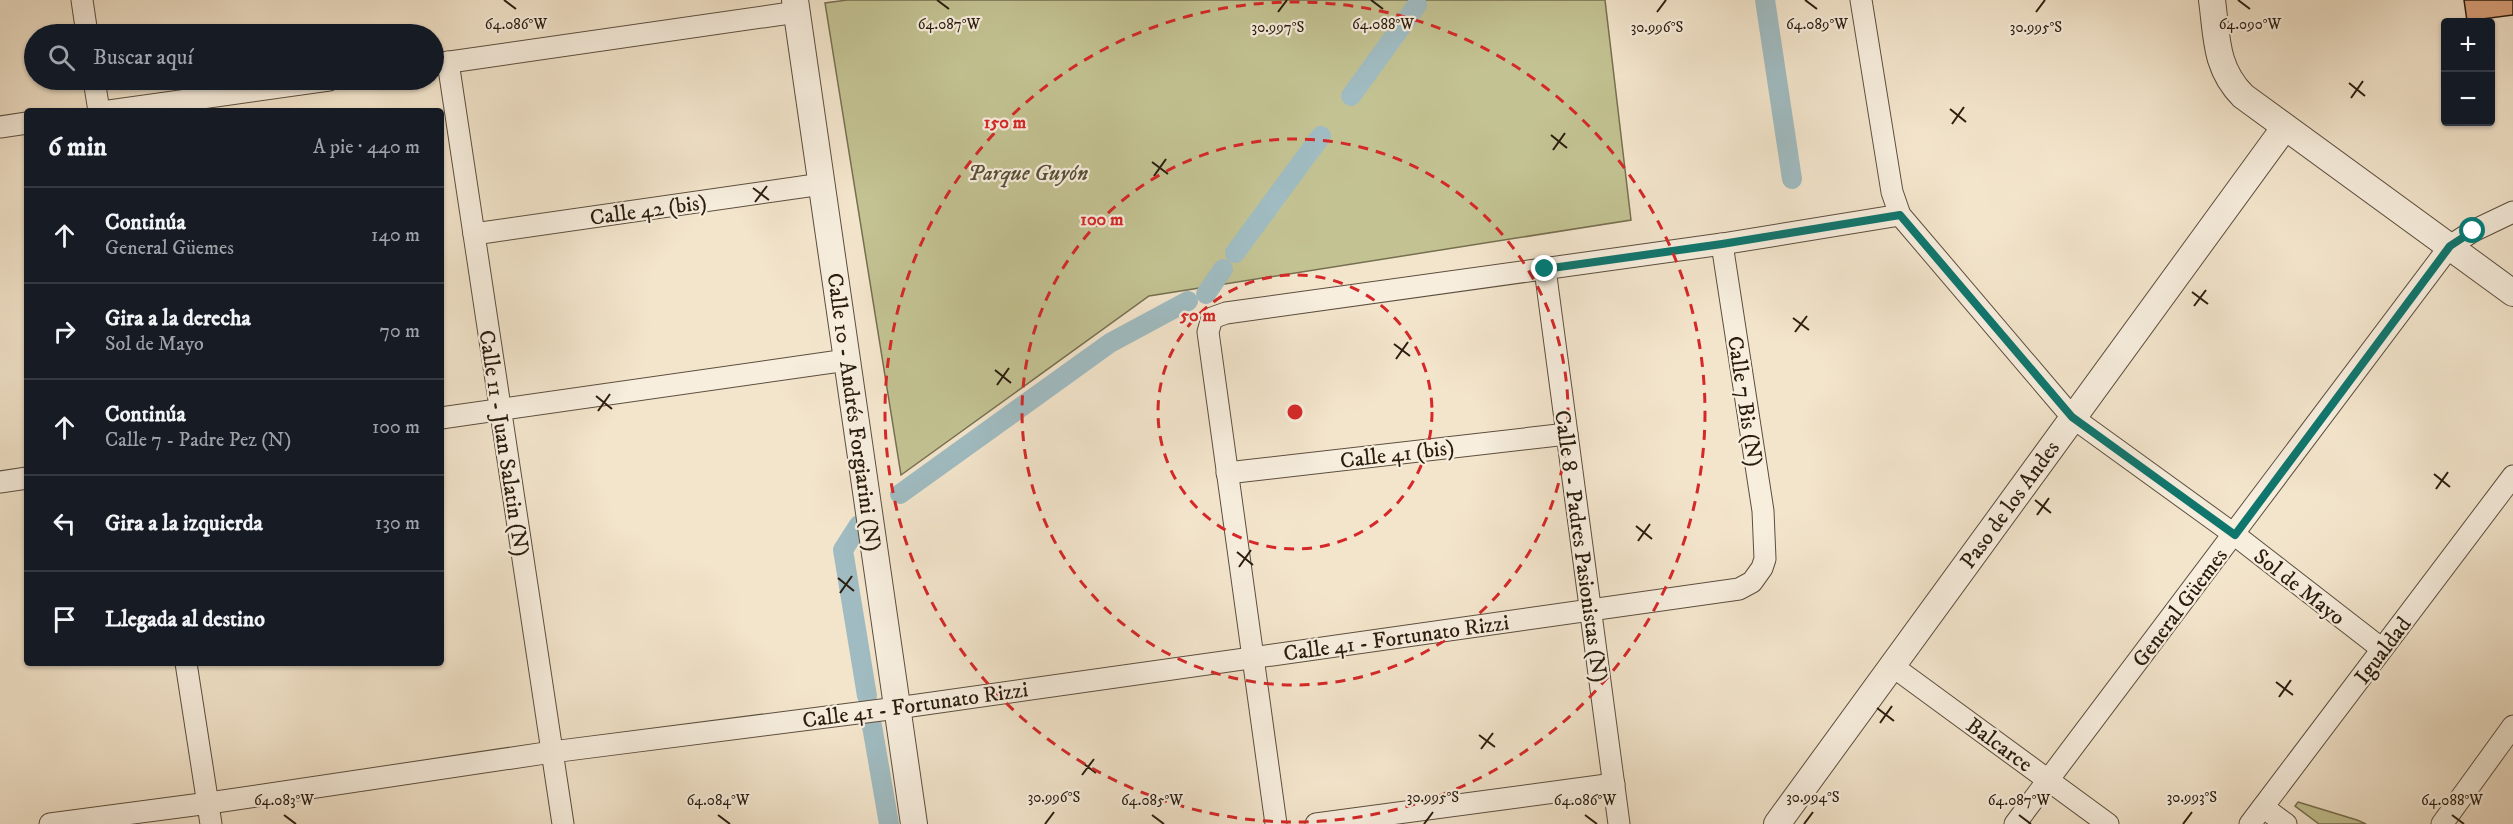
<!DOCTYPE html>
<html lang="es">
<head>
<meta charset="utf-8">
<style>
	:root { --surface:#171b24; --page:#20242c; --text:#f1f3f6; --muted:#9ea1a6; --line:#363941 }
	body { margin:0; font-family:"IM FELL DW Pica",serif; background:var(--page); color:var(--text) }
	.controls { position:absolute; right:18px; top:18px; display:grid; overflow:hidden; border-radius:6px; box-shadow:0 2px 4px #0004 }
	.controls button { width:54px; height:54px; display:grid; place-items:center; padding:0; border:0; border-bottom:2px solid var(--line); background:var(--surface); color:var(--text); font:30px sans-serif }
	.stop { position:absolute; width:18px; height:18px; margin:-14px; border:4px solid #0f766e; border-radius:50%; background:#fff }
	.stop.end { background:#0f766e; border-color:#fff; box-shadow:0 2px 6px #0008 }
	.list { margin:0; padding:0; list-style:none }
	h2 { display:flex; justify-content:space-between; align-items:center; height:78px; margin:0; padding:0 24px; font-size:26px }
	h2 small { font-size:20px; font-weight:400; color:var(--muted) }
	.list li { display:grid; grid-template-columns:39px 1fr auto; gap:18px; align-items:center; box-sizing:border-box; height:96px; padding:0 24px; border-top:2px solid var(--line) }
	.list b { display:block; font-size:22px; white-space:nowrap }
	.list p { margin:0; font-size:20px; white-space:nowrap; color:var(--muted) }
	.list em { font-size:20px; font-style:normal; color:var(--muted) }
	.icon { flex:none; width:33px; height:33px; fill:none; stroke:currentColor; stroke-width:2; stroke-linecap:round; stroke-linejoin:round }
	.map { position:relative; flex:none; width:2513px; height:824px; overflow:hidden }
	.search { position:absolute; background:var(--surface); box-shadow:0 2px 4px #0004; left:24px; top:24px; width:420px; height:66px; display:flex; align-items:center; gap:15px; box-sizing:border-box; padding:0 21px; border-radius:33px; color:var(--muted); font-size:22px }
	.panel { position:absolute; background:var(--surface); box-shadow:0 2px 4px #0004; left:24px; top:108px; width:420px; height:558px; border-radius:6px }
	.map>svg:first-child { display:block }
	.green { fill:#c3c292; stroke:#766f50; stroke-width:1.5 }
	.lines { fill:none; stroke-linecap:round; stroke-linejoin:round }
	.canal { stroke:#a0bcc2; stroke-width:20 }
	.building { fill:#dca47e; stroke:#2a1c0e; stroke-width:1.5 }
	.minor-casing { stroke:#5c4e3e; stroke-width:23 }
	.tertiary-casing { stroke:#5c4e3e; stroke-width:28 }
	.minor { stroke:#f7eede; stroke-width:21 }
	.tertiary { stroke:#f7eede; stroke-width:26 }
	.route { stroke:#0f766e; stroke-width:8 }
	.ticks { fill:none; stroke:#2a1c0e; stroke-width:2 }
	.ring { fill:none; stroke:#d62828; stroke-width:3; stroke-dasharray:10 8 }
	.labels { text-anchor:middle; stroke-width:4.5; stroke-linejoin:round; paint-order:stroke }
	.park-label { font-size:22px; font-style:italic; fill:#584e36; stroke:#f7eede }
	.street-label { font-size:22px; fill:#2a1c0e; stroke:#f7eede }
	.ticks-label { font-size:15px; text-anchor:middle; fill:#2a1c0e; stroke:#f7eede; stroke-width:4.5; stroke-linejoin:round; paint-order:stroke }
	.centre { fill:#d62828; stroke:#f7eede; stroke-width:3 }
	.ring-label { font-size:18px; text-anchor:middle; font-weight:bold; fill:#d62828; stroke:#f7eede; stroke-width:4.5; stroke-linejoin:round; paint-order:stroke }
</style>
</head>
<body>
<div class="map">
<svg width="2513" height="824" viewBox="0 0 2513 824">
	<rect width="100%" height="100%" fill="#f3e5cc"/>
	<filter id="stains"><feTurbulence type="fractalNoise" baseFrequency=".00333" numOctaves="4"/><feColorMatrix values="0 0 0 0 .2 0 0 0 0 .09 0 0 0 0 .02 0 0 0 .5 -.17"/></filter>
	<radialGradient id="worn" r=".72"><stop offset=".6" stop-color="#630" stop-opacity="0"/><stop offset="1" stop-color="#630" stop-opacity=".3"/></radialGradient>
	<g class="green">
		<polygon points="847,0 1605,0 1631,220 1149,296 901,475 825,3"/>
		<polygon points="2298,802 2357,820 2366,824 2319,824 2295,806"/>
	</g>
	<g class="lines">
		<g class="canal">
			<polyline points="1765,0 1792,179"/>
			<polyline points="1351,96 1417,5"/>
			<polyline points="1235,253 1321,136"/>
			<polyline points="1206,294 1223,269"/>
			<polyline points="900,494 1110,343 1188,301"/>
			<polyline points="859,525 843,550 867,696"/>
			<polyline points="872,726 889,824"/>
		</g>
	</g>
	<polygon class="building" points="2464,0 2513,0 2513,15 2467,21"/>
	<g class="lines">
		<defs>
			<g id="minor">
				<polyline points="82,0 87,34"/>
				<polyline points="1861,0 1892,192 1900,215 2072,417 2235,535 2382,649"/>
				<polyline points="448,62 563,824"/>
				<polyline points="436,64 797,12"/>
				<polyline points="94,80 99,111"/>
				<polyline points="109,111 329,80"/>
				<polyline points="0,127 27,123"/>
				<polyline points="474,234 822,184"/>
				<polyline points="1545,269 1619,824"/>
				<polyline points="441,418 847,360"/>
				<polyline points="1227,473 1567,434"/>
				<polyline points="0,482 27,478"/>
				<polyline points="186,663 211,824"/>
				<polyline points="1891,665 2108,824"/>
				<polyline points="2263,807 2286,824"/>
				<polyline points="50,824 209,803 552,752 897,708 1739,589 1752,582 1762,568 1765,559 1763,511 1722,244"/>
				<polyline points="1276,824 1208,332 1212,318 1226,313 1722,244 1900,215"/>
				<polyline points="1316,824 1614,784"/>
				<polyline points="2015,824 2450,246 2473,231 2513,212"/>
				<polyline points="2250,824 2513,476"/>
				<polyline points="2442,824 2513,726"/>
			</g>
			<g id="tertiary">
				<polyline points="795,0 914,824"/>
				<path d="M2212 0C2217 37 2215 68 2243 96L2513 293"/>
				<polyline points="1777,824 2285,127"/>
			</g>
		</defs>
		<use href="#minor" class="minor-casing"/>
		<use href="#tertiary" class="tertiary-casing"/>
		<use href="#minor" class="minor"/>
		<use href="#tertiary" class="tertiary"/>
	</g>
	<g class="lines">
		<polyline class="route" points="1545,269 1722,244 1900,215 2072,417 2235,535 2450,246 2473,231"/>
	</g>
	<path class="ticks" d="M504 0 516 9M937 0 949 9M1371 0 1383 9M1805 0 1817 9M2238 0 2250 9M1278 12 1287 0M1657 12 1666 0M2036 12 2045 0M2349 83 2365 96M2351 98 2363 81M1950 109 1966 122M1952 124 1964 107M1551 135 1567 148M1553 150 1565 133M1152 162 1168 174M1154 176 1166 159M753 188 769 200M755 202 767 186M2192 292 2208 304M2194 306 2206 290M1793 318 1809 330M1795 332 1807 316M1394 344 1410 356M1396 359 1408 342M995 370 1011 383M997 385 1009 368M596 396 612 409M598 411 610 394M2434 474 2450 487M2436 489 2448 472M2035 500 2051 513M2037 515 2049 498M1636 526 1652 539M1638 541 1650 524M1237 552 1253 565M1239 567 1251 550M838 578 854 591M840 593 852 576M2276 682 2293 695M2279 697 2291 680M1877 708 1894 721M1880 723 1892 706M1479 735 1495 747M1481 749 1493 733M1080 761 1096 773M1082 775 1094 759M284 815 296 824M718 815 730 824M1152 815 1164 824M1585 815 1597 824M2019 815 2031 824M2452 815 2464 824M1045 824 1054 812M1424 824 1433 812M1804 824 1813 812M2183 824 2192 812"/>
	<g class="ring">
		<circle cx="1295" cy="412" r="137"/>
		<circle cx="1295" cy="412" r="273"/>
		<circle cx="1295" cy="412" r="410"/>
	</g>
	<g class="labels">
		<g class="park-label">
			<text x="1028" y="180">Parque Guyón</text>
		</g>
		<g class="street-label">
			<text transform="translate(648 209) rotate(-8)" y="8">Calle 42 (bis)</text>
			<text transform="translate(1746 401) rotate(81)" y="8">Calle 7 Bis (N)</text>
			<text transform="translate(855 412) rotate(82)" y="8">Calle 10 - Andrés Forgiarini (N)</text>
			<text transform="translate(505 443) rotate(81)" y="8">Calle 11 - Juan Salatin (N)</text>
			<text transform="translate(1397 453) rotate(-7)" y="8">Calle 41 (bis)</text>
			<text transform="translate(2009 504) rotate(-54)" y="8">Paso de los Andes</text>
			<text transform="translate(1582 546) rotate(82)" y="8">Calle 8 - Padres Pasionistas (N)</text>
			<text transform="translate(2300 586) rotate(38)" y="8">Sol de Mayo</text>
			<text transform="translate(2179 607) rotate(-53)" y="8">General Güemes</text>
			<text transform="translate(1396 637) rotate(-8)" y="8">Calle 41 - Fortunato Rizzi</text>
			<text transform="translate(2382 650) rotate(-53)" y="8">Igualdad</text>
			<text transform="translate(915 704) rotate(-8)" y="8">Calle 41 - Fortunato Rizzi</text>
			<text transform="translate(2000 744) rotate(36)" y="8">Balcarce</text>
		</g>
	</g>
	<g class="ticks-label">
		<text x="516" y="29">64.086°W</text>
		<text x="949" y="29">64.087°W</text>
		<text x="1383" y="29">64.088°W</text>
		<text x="1817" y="29">64.089°W</text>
		<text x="2250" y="29">64.090°W</text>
		<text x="1278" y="32">30.997°S</text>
		<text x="1657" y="32">30.996°S</text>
		<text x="2036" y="32">30.995°S</text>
		<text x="1054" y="802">30.996°S</text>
		<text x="1433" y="802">30.995°S</text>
		<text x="1813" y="802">30.994°S</text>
		<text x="2192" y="802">30.993°S</text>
		<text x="284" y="805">64.083°W</text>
		<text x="718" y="805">64.084°W</text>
		<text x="1152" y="805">64.085°W</text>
		<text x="1585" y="805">64.086°W</text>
		<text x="2019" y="805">64.087°W</text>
		<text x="2452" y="805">64.088°W</text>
	</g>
	<circle cx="1295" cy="412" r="9" class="centre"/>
	<g class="ring-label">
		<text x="1005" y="128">150 m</text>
		<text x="1102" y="225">100 m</text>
		<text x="1198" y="321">50 m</text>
	</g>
	<rect width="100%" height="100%" filter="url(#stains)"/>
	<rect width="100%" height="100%" fill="url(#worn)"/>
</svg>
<div class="controls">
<button>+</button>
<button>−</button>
</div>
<div class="stop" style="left:2473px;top:231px"></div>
<div class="stop end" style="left:1545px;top:269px"></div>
<div class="search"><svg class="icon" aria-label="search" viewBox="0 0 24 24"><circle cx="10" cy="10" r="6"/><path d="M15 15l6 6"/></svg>Buscar aquí</div>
<section class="panel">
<h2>6 min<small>A pie · 440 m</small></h2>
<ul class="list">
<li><svg class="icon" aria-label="ahead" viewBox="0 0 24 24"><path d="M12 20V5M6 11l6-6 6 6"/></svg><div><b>Continúa</b><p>General Güemes</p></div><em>140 m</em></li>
<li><svg class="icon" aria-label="right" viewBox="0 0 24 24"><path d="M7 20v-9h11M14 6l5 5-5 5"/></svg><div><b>Gira a la derecha</b><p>Sol de Mayo</p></div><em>70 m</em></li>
<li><svg class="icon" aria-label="ahead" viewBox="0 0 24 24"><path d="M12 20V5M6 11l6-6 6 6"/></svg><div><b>Continúa</b><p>Calle 7 - Padre Pez (N)</p></div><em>100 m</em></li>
<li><svg class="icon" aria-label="left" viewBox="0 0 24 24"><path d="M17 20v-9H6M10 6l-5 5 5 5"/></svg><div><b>Gira a la izquierda</b></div><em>130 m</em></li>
<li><svg class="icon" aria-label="arrive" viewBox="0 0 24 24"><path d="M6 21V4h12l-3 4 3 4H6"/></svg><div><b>Llegada al destino</b></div></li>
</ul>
</section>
</div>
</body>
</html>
